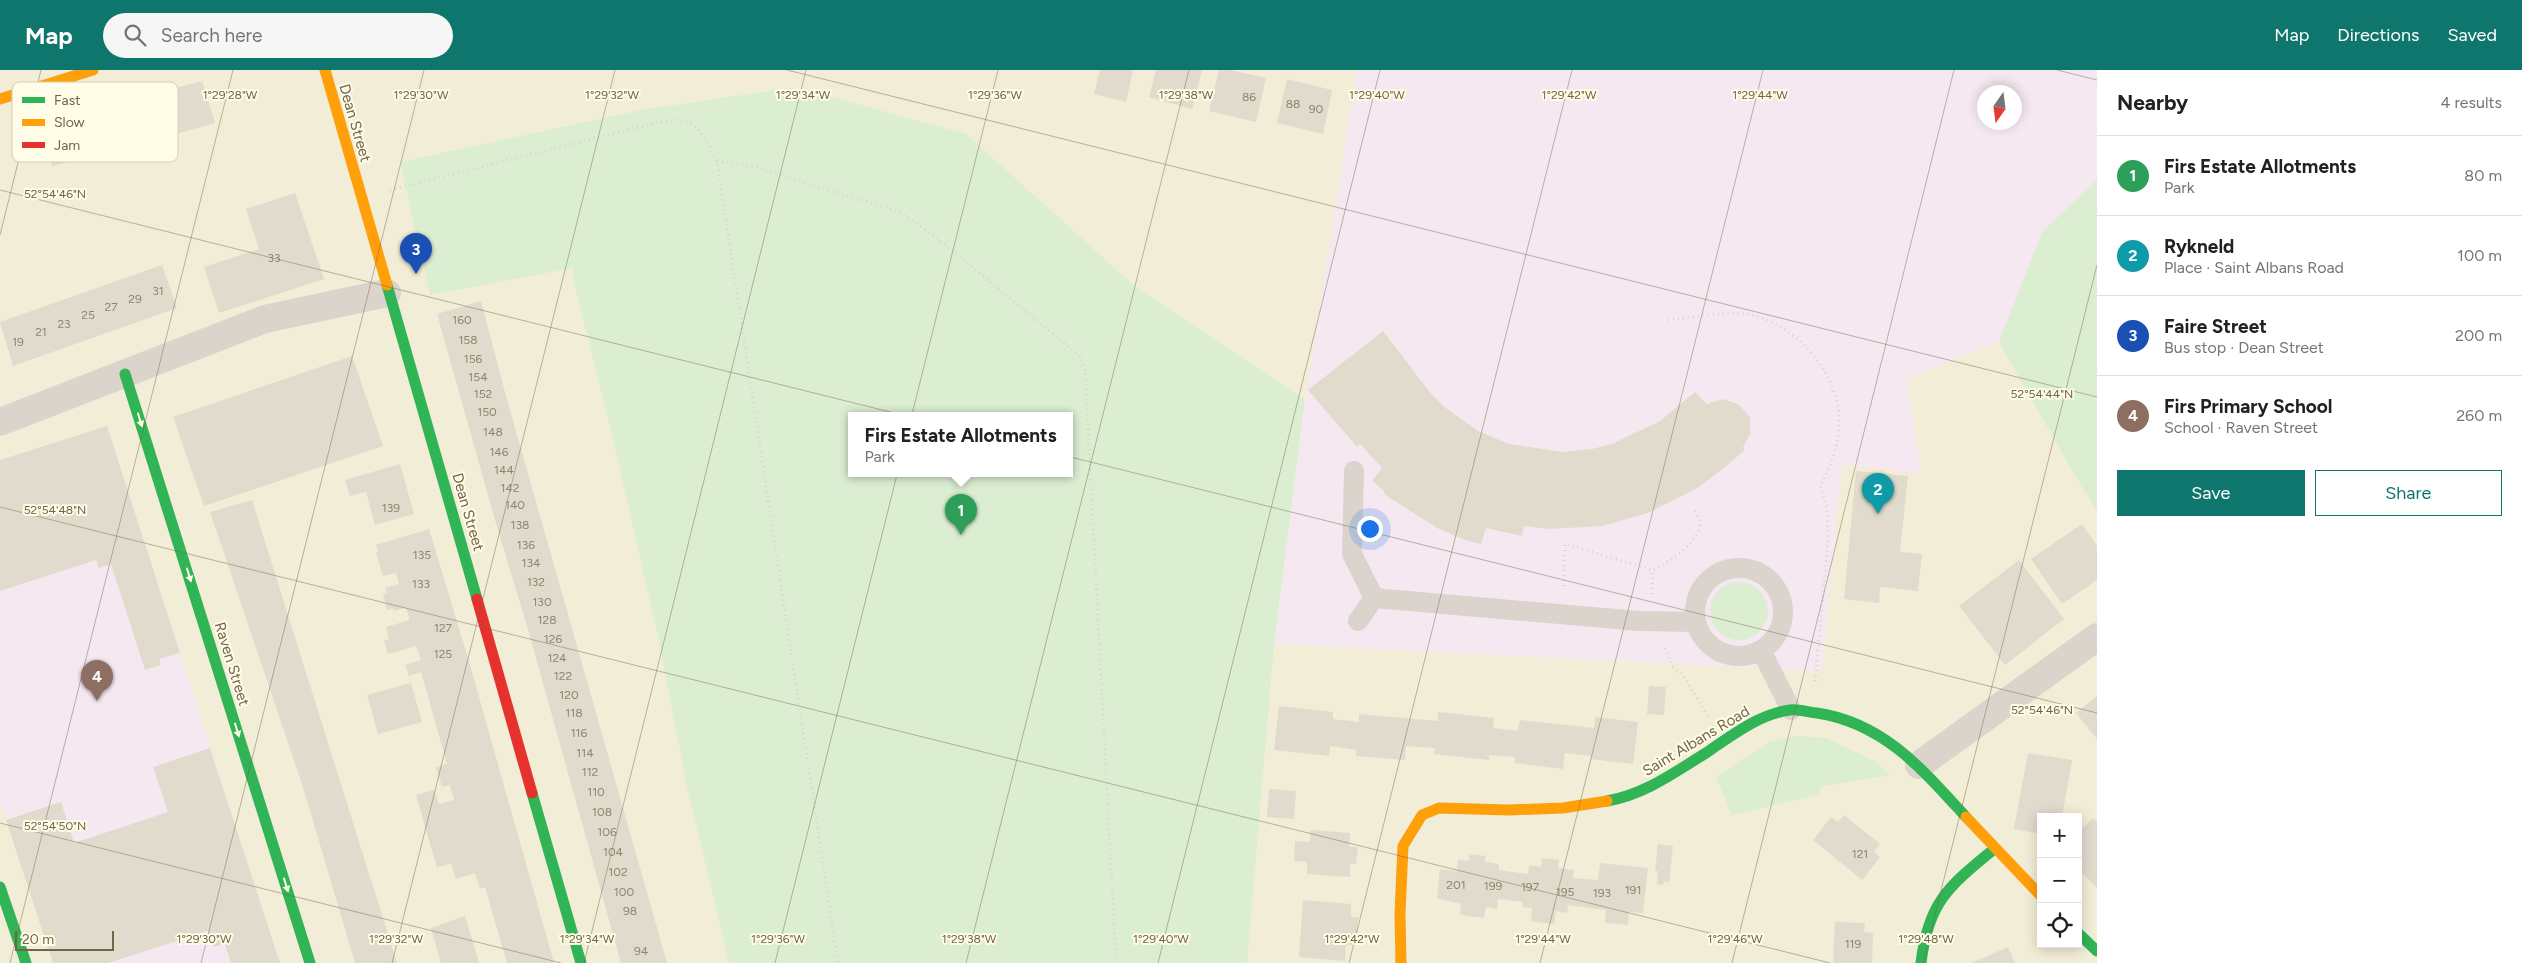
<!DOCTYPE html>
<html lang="en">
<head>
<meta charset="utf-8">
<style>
	:root { --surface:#fff; --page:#f6f6f6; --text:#202124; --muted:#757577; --line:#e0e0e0; --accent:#0f766e }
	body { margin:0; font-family:Figtree,sans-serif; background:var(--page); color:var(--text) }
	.controls { position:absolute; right:15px; bottom:15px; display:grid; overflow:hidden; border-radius:0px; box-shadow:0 2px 12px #0003 }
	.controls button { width:45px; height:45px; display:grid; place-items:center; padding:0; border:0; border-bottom:1px solid var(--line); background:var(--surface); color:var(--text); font:25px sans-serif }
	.compass { position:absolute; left:1977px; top:15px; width:45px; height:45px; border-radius:50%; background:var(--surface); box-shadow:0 2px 12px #0003; rotate:194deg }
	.scale { position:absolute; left:15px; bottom:12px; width:99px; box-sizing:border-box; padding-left:5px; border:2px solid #736448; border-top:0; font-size:14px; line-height:18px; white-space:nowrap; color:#736448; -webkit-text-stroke:4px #fffce7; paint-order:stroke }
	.you { position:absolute; left:1369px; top:458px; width:18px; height:18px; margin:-12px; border:4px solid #fff; border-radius:50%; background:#1a73e8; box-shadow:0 0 0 8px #1a73e833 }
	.badge { display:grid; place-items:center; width:32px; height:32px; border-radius:50%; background:var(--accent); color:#fff; font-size:16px; font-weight:700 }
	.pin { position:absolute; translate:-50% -41px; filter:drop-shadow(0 1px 2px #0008) }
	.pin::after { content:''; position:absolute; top:26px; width:18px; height:15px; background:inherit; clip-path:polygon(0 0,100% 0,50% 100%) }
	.popup { position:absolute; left:848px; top:342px; width:225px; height:65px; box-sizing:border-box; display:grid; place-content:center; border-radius:0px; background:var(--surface); filter:drop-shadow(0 1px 4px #0005); font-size:16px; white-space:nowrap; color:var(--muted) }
	.popup b { font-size:19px; color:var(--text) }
	.popup::after { content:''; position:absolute; left:50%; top:100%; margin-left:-10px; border:10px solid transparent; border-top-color:var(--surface) }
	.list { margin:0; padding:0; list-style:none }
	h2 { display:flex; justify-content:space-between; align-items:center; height:65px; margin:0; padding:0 20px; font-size:21px }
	h2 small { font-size:16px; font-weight:400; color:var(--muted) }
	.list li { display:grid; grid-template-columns:32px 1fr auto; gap:15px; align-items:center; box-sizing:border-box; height:80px; padding:0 20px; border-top:1px solid var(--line) }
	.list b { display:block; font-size:19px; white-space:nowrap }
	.list p { margin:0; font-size:16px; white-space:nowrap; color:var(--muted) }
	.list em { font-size:16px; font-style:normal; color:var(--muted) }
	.actions { display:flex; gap:10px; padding:15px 20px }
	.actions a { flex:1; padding:11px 0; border:1px solid var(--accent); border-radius:0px; text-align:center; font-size:18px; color:var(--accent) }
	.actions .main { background:var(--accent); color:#fff }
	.icon { flex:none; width:28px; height:28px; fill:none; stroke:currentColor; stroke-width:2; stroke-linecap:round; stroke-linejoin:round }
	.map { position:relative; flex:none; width:2097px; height:893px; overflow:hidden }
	header { display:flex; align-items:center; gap:30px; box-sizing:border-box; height:70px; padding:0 25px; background:var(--accent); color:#fff }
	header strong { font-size:24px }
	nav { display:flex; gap:28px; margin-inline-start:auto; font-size:18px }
	.search { width:350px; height:45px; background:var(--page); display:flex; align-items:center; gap:12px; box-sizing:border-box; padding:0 18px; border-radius:28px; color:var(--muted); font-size:19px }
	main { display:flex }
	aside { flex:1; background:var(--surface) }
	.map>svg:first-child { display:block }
	.residential { fill:#f2edd7; fill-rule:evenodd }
	.education { fill:#f6e8f0; fill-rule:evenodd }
	.green { fill:#dbeed2; fill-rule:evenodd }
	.building { fill:#e0dbcc }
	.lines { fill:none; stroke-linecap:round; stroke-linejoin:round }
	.path { stroke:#d9d4cb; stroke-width:3; stroke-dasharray:1 4; stroke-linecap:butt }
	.lane { stroke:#dad4cc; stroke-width:20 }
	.street { stroke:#dad4cc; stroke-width:28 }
	.fast { stroke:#30b455; stroke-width:11 }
	.slow { stroke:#ff9f0a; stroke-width:11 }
	.jam { stroke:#e5322d; stroke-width:11 }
	.oneway { fill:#fffce7 }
	.ticks { fill:none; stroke:#736448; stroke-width:1; stroke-opacity:0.45 }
	.labels { text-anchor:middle; stroke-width:4; stroke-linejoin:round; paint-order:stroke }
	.number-label { font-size:12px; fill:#90846c }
	.street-label { font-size:15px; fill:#736448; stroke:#fffce7 }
	.key { fill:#fffce7; stroke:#d5ceb7; stroke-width:1 }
	.key-label { font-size:14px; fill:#736448 }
	.ticks-label { font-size:12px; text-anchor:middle; fill:#736448; stroke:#fffce7; stroke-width:4; stroke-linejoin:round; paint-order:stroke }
</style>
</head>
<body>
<header>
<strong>Map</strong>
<div class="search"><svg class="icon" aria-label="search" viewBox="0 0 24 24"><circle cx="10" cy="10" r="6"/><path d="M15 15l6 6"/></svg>Search here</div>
<nav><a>Map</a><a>Directions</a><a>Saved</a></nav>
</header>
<main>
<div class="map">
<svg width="2097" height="893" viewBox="0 0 2097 893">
	<rect width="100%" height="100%" fill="#f6f4e7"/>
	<path class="residential" d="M0 0H2097V893H0ZM1984 22H2014V52H1984ZM852 346H1070V404H852ZM2041 747H2078V874H2041Z"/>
	<g class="education">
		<path d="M1357 0H2097V110L2042 162 1999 272 1906 309 1922 404 1842 394 1822 601 1274 574 1305 329ZM1984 22H2014V52H1984Z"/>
		<polygon points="107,356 275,878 227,893 53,893 0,731 0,390"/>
	</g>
	<g class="green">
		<path d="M789 18 825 25 966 64 1138 219 1305 329 1274 574 1247 893H729L686 712 659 571 611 360 573 208V198L430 225 400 92 641 40ZM1070 346V404H852V346Z"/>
		<polygon points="2097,110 2097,440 2077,409 1999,272 2042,162"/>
		<circle cx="1739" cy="541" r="29"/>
		<polygon points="1796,666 1826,668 1875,691 1890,705 1820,717 1821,724 1732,745 1716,707 1769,672"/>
	</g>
	<g class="building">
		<polygon points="1100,0 1133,0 1126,32 1094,24"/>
		<polygon points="1156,0 1202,0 1192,39 1149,27"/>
		<polygon points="1219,0 1230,0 1266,8 1256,52 1209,41"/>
		<polygon points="1287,9 1332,20 1323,64 1277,53"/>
		<polygon points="202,11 215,53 144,73 132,30"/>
		<polygon points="97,39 108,83 52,96 42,52"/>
		<polygon points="295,123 324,209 219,243 204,197 259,179 246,139"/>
		<polygon points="162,195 177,238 13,296 0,252"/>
		<polygon points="481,231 506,326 667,893 621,893 529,563 495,450 437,244"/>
		<polygon points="1383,261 1432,325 1447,339 1478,361 1509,374 1563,382 1592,379 1612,374 1660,351 1695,322 1707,334 1723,329 1738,334 1750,347 1750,364 1743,377 1745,380 1720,401 1696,419 1648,443 1602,456 1549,459 1524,456 1522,466 1486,458 1481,474 1465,470 1437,458 1384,424 1384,421 1372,411 1382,398 1360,374 1357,377 1308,320"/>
		<polygon points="352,286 383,376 204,436 173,347"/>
		<polygon points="107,356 180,583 159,589 161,595 145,600 111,494 99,498 96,490 0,521 0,390"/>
		<polygon points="400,394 414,444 375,455 366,422 350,426 345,410"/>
		<polygon points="1856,401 1908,406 1900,482 1922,484 1918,521 1880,517 1879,533 1844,529"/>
		<polygon points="252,430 397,893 355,893 303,717 210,442"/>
		<polygon points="2082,454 2097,476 2097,510 2062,534 2031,489"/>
		<polygon points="429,459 468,588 554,893 507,893 485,817 480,819 475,803 456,809 451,793 437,798 416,725 434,720 439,734 454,730 450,715 442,717 436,697 447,694 421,602 409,606 405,595 421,590 416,576 388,584 384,571 389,569 386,557 410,550 406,538 394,541 393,538 387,540 383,524 387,523 385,518 399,514 396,503 383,506 376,483 378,482 376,475"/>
		<polygon points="2019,490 2064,549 2005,595 1959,536"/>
		<polygon points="411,613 422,652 378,664 367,625"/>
		<polygon points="1649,616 1666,617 1664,645 1647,644"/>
		<polygon points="2097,626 2097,669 2076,643"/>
		<polygon points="1279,636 1333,642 1333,649 1359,652 1359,644 1438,651 1438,642 1494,648 1493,658 1518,661 1520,650 1594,658 1595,647 1638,652 1633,694 1591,689 1591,686 1565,683 1563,699 1515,693 1515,687 1489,685 1489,690 1434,684 1435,678 1406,676 1405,690 1356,686 1357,680 1330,676 1329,686 1274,680"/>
		<polygon points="210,678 280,893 231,893 225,874 213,877 208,861 108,893 53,893 6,750 61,732 74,773 168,742 153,697"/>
		<polygon points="2028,683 2072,690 2062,747 2041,747 2041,764 2014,759"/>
		<polygon points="1269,719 1296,721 1294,749 1267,747"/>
		<polygon points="1844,745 1880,774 1874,782 1880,787 1862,810 1813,770 1831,747 1838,752"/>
		<polygon points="2093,748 2097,752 2097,818 2078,799 2078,763"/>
		<polygon points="1310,760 1350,763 1349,777 1358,777 1356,794 1350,794 1350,807 1307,804 1307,792 1294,791 1295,771 1310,772"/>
		<polygon points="1658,774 1673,776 1669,812 1664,811 1663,815 1657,814 1658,801 1655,801"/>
		<polygon points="1469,784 1486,786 1485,792 1499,794 1499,800 1528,804 1529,795 1541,797 1542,788 1559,790 1558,798 1574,800 1573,808 1598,810 1600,793 1648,798 1643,843 1629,842 1628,855 1617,854 1605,853 1606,840 1568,835 1567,843 1556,841 1554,854 1544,853 1531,851 1532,838 1522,837 1523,832 1498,829 1497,839 1486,837 1484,848 1460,845 1461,834 1437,828 1440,799 1457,801 1458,790 1469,791"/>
		<polygon points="1303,830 1351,834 1351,847 1358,847 1356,875 1346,875 1345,891 1299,887"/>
		<polygon points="465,846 479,893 441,893 431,858"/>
		<polygon points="1835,852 1865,853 1864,862 1873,863 1872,893 1833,893"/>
		<polygon points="2008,877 2015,893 1972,893 1985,887"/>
	</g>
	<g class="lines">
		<g class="path">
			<polyline points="717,91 752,96 899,142 932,164 1080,286 1085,299 1116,893"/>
			<path d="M390 120 655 53C663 52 674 49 682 50 700 53 709 77 717 91L838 893"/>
			<path d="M1668 250C1692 248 1720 241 1744 244 1794 250 1842 305 1839 355 1838 377 1830 397 1820 416L1827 438 1828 470 1815 612"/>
			<polyline points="1563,516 1565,474 1653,500"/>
			<path d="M1652 524 1653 500C1673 489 1699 475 1700 450L1694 440"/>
			<polyline points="1665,578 1673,597 1684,607 1708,646"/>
		</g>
		<g class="lane">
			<polyline points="1354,401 1352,484 1374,528"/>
			<circle cx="1739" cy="542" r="44"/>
			<polyline points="1358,551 1374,528 1639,551 1696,552"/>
			<polyline points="1759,582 1766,590 1791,640"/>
		</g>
		<g class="street">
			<polyline points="0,352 265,249 387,223"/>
			<polyline points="1919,695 2097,567"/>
		</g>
		<g class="fast">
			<polyline points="387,215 477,529"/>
			<polyline points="125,304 310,893"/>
			<polyline points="532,723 581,893"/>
			<path d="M1607 731C1644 725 1675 702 1706 683 1731 666 1759 644 1790 640 1798 639 1808 642 1817 643 1884 653 1923 700 1966 747"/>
			<polyline points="0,817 26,893"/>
			<polyline points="2078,863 2097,881"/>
			<path d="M1921 893C1928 832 1949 816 1994 779"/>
		</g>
		<g class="slow">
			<polyline points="325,0 387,215"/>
			<polyline points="0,29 93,0"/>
			<polyline points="1966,747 2041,826"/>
			<polyline points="1401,893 1400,844 1403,776 1422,745 1439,738 1509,740 1563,738 1607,731"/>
		</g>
		<polyline class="jam" points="477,529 532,723"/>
	</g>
	<defs><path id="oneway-solid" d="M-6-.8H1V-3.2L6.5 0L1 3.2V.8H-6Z" transform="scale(1.25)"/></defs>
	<g class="oneway">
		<use href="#oneway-solid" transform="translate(140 350) rotate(73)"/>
		<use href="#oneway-solid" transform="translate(189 505) rotate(73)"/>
		<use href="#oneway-solid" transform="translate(237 660) rotate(73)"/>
		<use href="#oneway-solid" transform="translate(286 815) rotate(73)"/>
	</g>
	<path class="ticks" d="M787 0 2097 327M2057 0 2097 10M0 120 2097 643M0 165 41 0M0 437 1830 893M0 753 561 893M10 893 233 0M201 893 424 0M392 893 615 0M584 893 806 0M775 893 998 0M966 893 1189 0M1158 893 1380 0M1349 893 1572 0M1540 893 1763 0M1732 893 1954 0M1923 893 2097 195"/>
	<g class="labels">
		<g class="number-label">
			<text x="1249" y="31">86</text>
			<text x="1293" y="38">88</text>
			<text x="1316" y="43">90</text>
			<text x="274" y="192">33</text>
			<text x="158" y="225">31</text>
			<text x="135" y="233">29</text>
			<text x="111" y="241">27</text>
			<text x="88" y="249">25</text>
			<text x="462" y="254">160</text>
			<text x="64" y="258">23</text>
			<text x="41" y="266">21</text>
			<text x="468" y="274">158</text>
			<text x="18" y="276">19</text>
			<text x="473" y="293">156</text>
			<text x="478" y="311">154</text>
			<text x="483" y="328">152</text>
			<text x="487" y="346">150</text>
			<text x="493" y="366">148</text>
			<text x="499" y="386">146</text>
			<text x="504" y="404">144</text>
			<text x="510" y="422">142</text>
			<text x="515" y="439">140</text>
			<text x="391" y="442">139</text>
			<text x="520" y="459">138</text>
			<text x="526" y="479">136</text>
			<text x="422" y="489">135</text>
			<text x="531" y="497">134</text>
			<text x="536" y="516">132</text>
			<text x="421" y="518">133</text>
			<text x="542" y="536">130</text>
			<text x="547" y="554">128</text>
			<text x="443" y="562">127</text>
			<text x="553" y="573">126</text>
			<text x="443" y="588">125</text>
			<text x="557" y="592">124</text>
			<text x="563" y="610">122</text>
			<text x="569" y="629">120</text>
			<text x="574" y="647">118</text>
			<text x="579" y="667">116</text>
			<text x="585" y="687">114</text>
			<text x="590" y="706">112</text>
			<text x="596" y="726">110</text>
			<text x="602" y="746">108</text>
			<text x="607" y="766">106</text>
			<text x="613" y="786">104</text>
			<text x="1860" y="788">121</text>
			<text x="618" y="806">102</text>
			<text x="1456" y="819">201</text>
			<text x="1493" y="820">199</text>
			<text x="1530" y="821">197</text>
			<text x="1633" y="824">191</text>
			<text x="624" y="826">100</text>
			<text x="1565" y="826">195</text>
			<text x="1602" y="827">193</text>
			<text x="630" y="845">98</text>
			<text x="1853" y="878">119</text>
			<text x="641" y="885">94</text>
		</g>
		<g class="street-label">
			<text transform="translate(355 53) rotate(74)" y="5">Dean Street</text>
			<text transform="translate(468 442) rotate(74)" y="5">Dean Street</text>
			<text transform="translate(232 594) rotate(73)" y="5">Raven Street</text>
			<text transform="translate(1696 671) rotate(-31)" y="5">Saint Albans Road</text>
		</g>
	</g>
	<rect x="12" y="12" width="166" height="80" rx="8" class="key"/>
	<rect x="22" y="27" width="23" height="6" fill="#30b455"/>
	<rect x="22" y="49" width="23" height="7" fill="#ff9f0a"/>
	<rect x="22" y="72" width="23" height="6" fill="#e5322d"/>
	<g class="key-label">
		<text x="54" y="35">Fast</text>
		<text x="54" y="57">Slow</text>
		<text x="54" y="80">Jam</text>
	</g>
	<g class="ticks-label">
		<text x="230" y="29">1°29'28"W</text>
		<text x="421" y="29">1°29'30"W</text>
		<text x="612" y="29">1°29'32"W</text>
		<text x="995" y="29">1°29'36"W</text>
		<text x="1186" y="29">1°29'38"W</text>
		<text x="1569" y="29">1°29'42"W</text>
		<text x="803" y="29">1°29'34"W</text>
		<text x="1377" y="29">1°29'40"W</text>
		<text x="1760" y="29">1°29'44"W</text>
		<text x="55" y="128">52°54'46"N</text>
		<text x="2042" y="328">52°54'44"N</text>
		<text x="55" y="444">52°54'48"N</text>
		<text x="2042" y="644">52°54'46"N</text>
		<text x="55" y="760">52°54'50"N</text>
		<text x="204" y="873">1°29'30"W</text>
		<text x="396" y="873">1°29'32"W</text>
		<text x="587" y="873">1°29'34"W</text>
		<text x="778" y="873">1°29'36"W</text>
		<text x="969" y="873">1°29'38"W</text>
		<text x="1161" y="873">1°29'40"W</text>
		<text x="1352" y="873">1°29'42"W</text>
		<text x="1543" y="873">1°29'44"W</text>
		<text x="1735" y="873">1°29'46"W</text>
		<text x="1926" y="873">1°29'48"W</text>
	</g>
</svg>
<div class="controls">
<button>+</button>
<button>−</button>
<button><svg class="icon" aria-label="locate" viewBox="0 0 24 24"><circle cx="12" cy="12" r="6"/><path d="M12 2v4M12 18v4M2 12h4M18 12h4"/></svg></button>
</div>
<svg class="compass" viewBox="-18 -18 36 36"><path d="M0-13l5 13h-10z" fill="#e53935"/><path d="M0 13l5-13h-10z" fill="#757577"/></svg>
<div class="scale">20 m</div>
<div class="you"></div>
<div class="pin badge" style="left:961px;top:465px;background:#2e9e5b">1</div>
<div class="popup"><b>Firs Estate Allotments</b>Park</div>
<div class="pin badge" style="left:1878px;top:444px;background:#0f9aa8">2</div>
<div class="pin badge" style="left:416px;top:204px;background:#1a4fb4">3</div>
<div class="pin badge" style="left:97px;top:631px;background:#8d6e63">4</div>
</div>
<aside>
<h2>Nearby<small>4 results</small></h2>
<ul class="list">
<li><span class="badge" style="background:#2e9e5b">1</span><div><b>Firs Estate Allotments</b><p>Park</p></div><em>80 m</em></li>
<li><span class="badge" style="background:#0f9aa8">2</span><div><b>Rykneld</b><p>Place · Saint Albans Road</p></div><em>100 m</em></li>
<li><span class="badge" style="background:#1a4fb4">3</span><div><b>Faire Street</b><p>Bus stop · Dean Street</p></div><em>200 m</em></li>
<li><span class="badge" style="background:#8d6e63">4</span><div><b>Firs Primary School</b><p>School · Raven Street</p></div><em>260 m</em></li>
</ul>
<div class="actions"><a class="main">Save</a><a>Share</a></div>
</aside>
</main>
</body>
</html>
